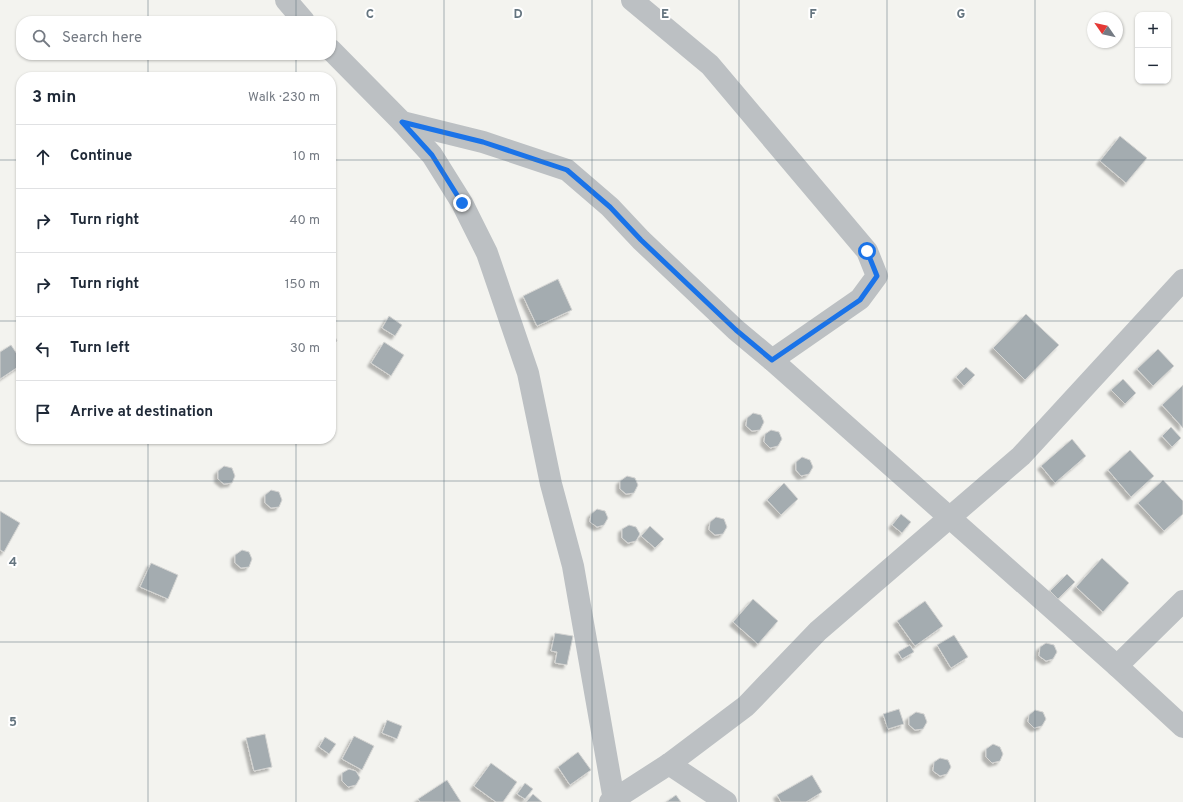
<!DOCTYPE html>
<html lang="en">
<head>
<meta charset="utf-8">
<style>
	:root { --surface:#fff; --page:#f2f2f3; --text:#1f2937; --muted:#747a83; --line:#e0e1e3 }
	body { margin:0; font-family:Overpass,sans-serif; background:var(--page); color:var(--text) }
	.controls { position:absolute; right:12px; top:12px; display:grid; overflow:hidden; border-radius:8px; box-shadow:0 1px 3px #0004 }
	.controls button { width:36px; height:36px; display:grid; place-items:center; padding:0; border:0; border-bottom:1px solid var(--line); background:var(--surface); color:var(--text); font:20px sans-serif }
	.compass { position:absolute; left:1087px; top:12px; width:36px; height:36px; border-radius:50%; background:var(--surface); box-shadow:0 1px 3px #0004; rotate:304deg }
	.stop { position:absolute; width:12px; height:12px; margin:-9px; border:3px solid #1a73e8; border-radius:50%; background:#fff }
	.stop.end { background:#1a73e8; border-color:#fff; box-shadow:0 1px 4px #0008 }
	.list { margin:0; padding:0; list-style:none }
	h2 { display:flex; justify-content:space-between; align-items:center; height:52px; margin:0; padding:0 16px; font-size:17px }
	h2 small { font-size:13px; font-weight:400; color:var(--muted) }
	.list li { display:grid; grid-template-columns:26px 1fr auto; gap:12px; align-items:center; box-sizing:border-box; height:64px; padding:0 16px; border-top:1px solid var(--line) }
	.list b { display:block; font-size:15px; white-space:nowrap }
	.list em { font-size:13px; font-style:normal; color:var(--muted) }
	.icon { flex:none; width:22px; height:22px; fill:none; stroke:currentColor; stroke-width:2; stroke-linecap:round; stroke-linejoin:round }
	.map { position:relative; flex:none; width:1183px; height:802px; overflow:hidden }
	.search { position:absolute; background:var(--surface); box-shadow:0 1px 3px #0004; left:16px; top:16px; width:320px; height:44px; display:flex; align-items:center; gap:10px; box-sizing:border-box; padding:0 14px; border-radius:16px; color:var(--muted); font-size:15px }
	.panel { position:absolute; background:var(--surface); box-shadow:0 1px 3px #0004; left:16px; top:72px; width:320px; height:372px; border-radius:16px }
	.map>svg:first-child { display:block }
	.building { fill:#a4acb0; stroke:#d4d4d2; filter:url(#shadow) }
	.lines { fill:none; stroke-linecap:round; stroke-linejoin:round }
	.minor { stroke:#bcc0c3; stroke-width:22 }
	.route { stroke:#1a73e8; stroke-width:5 }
	.grid { fill:none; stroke:#64747f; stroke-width:1; stroke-opacity:0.55 }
	.grid-label { font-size:13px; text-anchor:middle; font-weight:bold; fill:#64747f; stroke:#fff; stroke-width:4; stroke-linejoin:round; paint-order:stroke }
</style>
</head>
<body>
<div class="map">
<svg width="1183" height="802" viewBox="0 0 1183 802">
	<defs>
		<filter id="shadow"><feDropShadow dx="-3.5" dy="3.5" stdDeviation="1" flood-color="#0004"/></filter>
	</defs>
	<rect width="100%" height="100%" fill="#f3f3ef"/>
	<g class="building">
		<polygon points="1120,136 1147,158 1126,183 1100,161"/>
		<polygon points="558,279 572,310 537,326 523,296"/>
		<polygon points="1026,314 1059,345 1025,380 993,348"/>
		<polygon points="389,316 402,325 395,336 382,328"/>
		<polygon points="331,328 337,341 331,344"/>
		<polygon points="384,342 404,355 391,376 371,363"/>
		<polygon points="11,345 21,360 21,365 0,379 0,352"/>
		<polygon points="1158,349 1174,366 1153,386 1137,369"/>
		<polygon points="966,367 975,375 964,386 956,377"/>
		<polygon points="1123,379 1136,393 1125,404 1111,390"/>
		<polygon points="1183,385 1183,428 1162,405"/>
		<polygon points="753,413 761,415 764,422 760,430 752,431 746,426 747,418"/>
		<polygon points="1171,427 1181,438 1172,447 1162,436"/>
		<polygon points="771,430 779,432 782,439 778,446 770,448 764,442 765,434"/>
		<polygon points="1072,439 1086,456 1055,483 1041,466"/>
		<polygon points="1130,450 1154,476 1131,497 1108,470"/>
		<polygon points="802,457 810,460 813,467 809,474 801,476 796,470 796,462"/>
		<polygon points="224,466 232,468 235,476 232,483 224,484 218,479 218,471"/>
		<polygon points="627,476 635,478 638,485 634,493 626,494 620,489 620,481"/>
		<polygon points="1163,480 1183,501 1183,514 1164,531 1138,503"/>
		<polygon points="784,483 798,499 781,515 767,500"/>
		<polygon points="271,490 279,492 282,500 279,507 271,508 265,503 265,495"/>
		<polygon points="597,509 605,511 608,518 604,525 597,527 590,522 591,514"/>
		<polygon points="0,511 20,523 4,552 0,550"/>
		<polygon points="901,514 911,522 902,533 892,525"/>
		<polygon points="716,517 724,519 727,527 723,534 715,535 709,530 710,522"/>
		<polygon points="629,525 636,527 640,534 636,541 628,543 622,538 622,529"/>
		<polygon points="650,526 664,539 655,548 641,536"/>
		<polygon points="242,550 249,552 252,559 249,567 241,568 235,563 235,555"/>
		<polygon points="1102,558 1129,583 1103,612 1076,587"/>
		<polygon points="151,563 178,575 168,599 140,587"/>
		<polygon points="1067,574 1075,582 1058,599 1050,591"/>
		<polygon points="753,599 778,621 758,644 733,622"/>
		<polygon points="925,601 943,626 915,646 897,621"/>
		<polygon points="555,633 573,636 567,665 555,663 557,652 551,651"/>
		<polygon points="954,635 968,657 951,668 937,645"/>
		<polygon points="1046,643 1054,645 1057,652 1053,659 1046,661 1039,656 1040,647"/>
		<polygon points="910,645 914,652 902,659 898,652"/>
		<polygon points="899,709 904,724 888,729 883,714"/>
		<polygon points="1035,710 1043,712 1046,719 1042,726 1034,728 1028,722 1029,715"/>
		<polygon points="916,712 924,714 927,722 923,729 915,730 909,725 909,717"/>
		<polygon points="387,720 402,726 397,739 382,733"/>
		<polygon points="265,734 272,767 254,771 246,738"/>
		<polygon points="354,736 374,746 362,770 342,759"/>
		<polygon points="325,737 336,744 329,754 319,747"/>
		<polygon points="993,744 1000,747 1003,754 1000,761 992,763 986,757 986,749"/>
		<polygon points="578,752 591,770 570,785 558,767"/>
		<polygon points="940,758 948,760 951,767 947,774 940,776 933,771 934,762"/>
		<polygon points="491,763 517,782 503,802 496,802 474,786"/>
		<polygon points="349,769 356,771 360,778 356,785 348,787 342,781 342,773"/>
		<polygon points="812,775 822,792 806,802 781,802 777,795"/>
		<polygon points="447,780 461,802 420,802 418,799"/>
		<polygon points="525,783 533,789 525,799 517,794"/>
		<polygon points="533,794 542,802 526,802"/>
		<polygon points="676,795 681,802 666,802"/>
	</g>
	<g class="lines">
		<g class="minor">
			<polyline points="286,0 304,21"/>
			<polyline points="632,0 710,65 867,251 877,276 860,299 772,360"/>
			<polyline points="331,50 402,122 432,155 462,203 487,253 528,373 551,484 573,566 614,800"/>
			<polyline points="402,122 483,142 567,170 610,207 641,240 736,330 772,360 1117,666 1183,727"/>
			<polyline points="1117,666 1183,601"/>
			<polyline points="669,764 726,802"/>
			<polyline points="610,802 669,764 746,706 818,631 1021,456 1183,280"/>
		</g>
	</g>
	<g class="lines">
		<polyline class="route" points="462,203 432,155 402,122 483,142 567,170 610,207 641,240 736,330 772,360 860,300 877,276 867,251"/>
	</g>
	<path class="grid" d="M148 0V21M296 0V21M444 0V802M592 0V802M739 0V802M887 0V802M1035 0V802M148 55V77M296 55V77M0 160H21M331 160H1183M0 321H21M331 321H1183M148 439V802M296 439V802M0 481H1183M0 642H1183"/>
	<g class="grid-label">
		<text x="370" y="18">C</text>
		<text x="518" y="18">D</text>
		<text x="665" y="18">E</text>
		<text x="813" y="18">F</text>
		<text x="961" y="18">G</text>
		<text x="13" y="566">4</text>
		<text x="13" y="726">5</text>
	</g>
</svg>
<div class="controls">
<button>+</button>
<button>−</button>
</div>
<svg class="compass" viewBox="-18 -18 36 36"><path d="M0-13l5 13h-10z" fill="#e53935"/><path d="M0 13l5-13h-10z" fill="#747a83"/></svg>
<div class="stop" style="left:867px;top:251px"></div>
<div class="stop end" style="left:462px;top:203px"></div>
<div class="search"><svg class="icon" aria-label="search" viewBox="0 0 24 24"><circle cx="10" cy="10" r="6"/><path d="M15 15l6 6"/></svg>Search here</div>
<section class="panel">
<h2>3 min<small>Walk · 230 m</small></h2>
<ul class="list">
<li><svg class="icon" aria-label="ahead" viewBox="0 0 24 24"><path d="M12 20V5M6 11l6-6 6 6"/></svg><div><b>Continue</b></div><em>10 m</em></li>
<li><svg class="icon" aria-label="right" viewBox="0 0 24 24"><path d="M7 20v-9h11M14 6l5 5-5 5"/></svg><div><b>Turn right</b></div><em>40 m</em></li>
<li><svg class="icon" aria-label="right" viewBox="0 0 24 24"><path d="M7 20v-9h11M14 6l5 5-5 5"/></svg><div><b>Turn right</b></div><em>150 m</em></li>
<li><svg class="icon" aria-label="left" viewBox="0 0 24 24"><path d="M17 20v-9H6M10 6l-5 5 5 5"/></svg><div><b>Turn left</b></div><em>30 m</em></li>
<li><svg class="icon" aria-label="arrive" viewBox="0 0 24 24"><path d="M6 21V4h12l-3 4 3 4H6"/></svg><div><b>Arrive at destination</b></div></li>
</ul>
</section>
</div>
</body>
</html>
